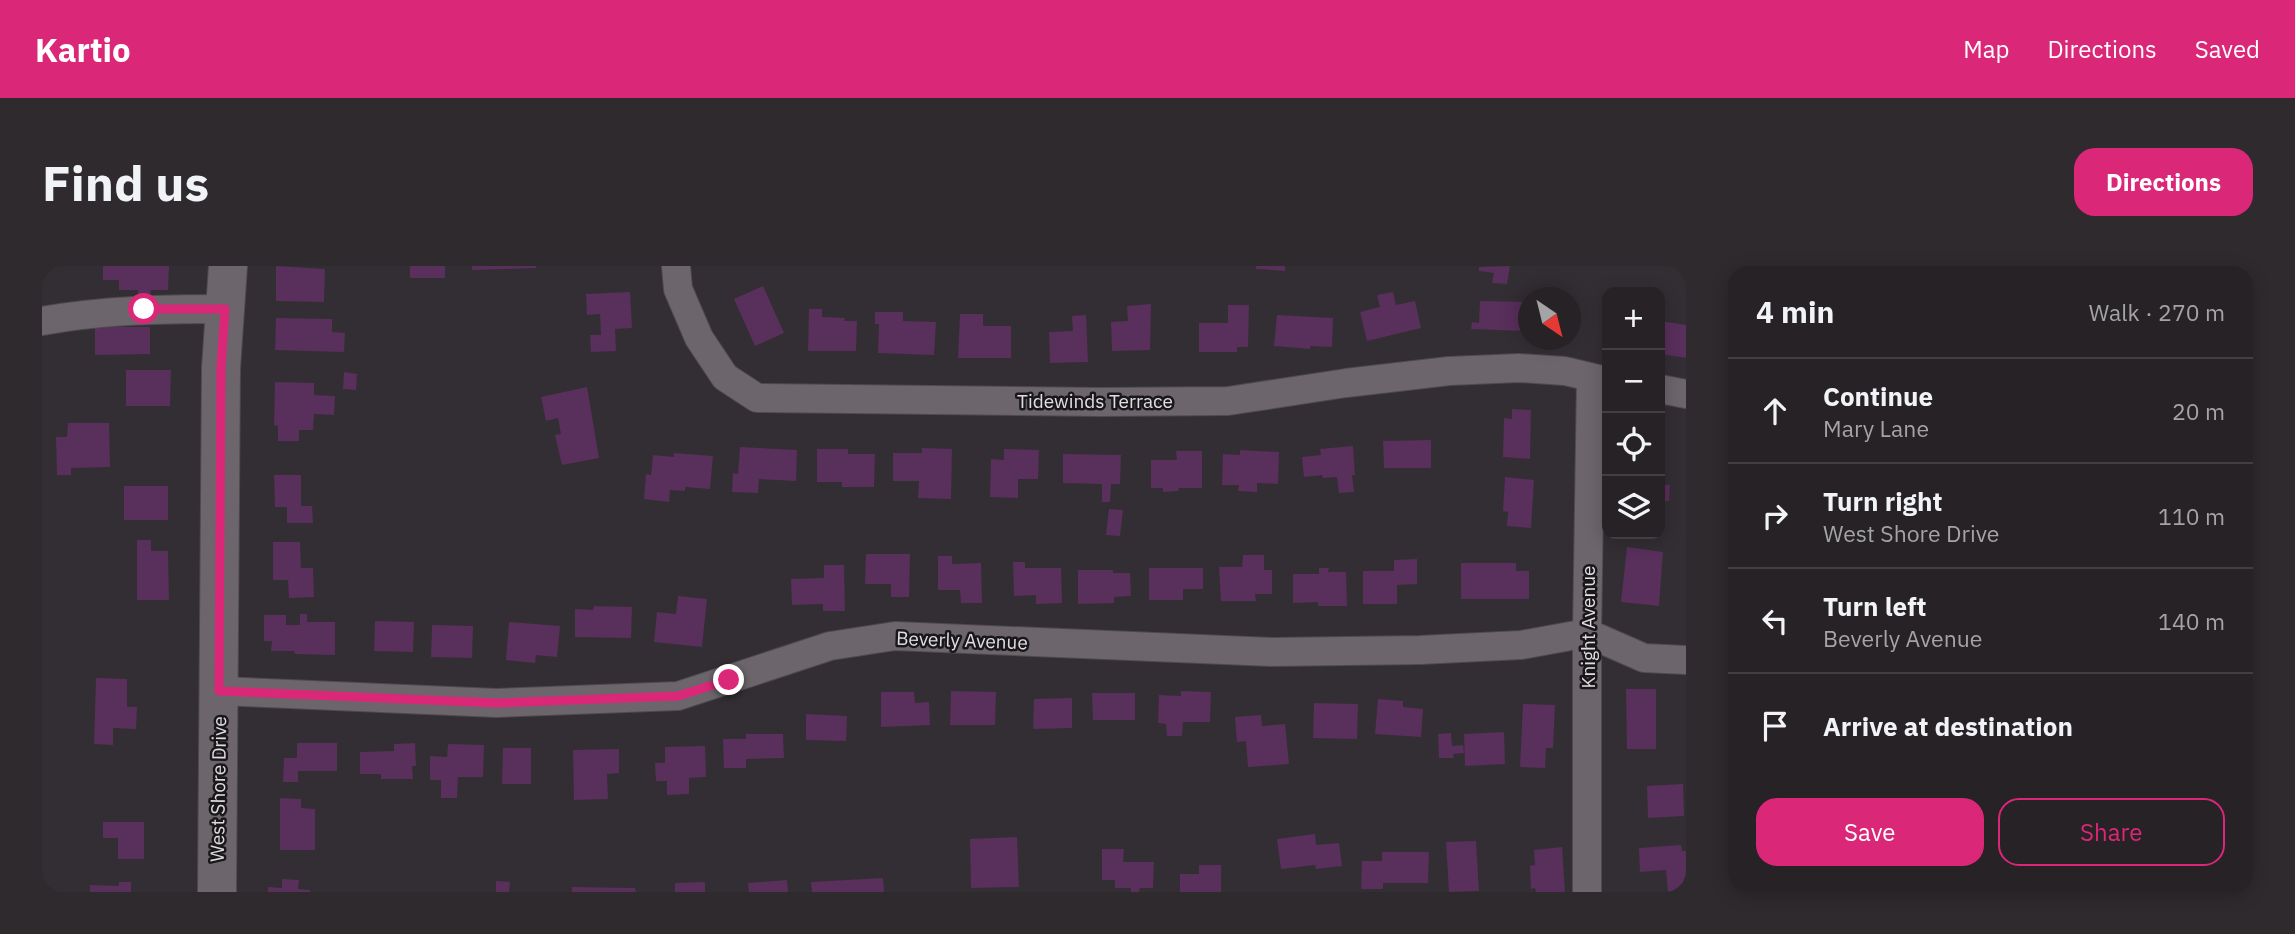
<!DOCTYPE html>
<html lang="en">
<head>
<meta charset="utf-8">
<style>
	:root { --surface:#262226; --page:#2e2a2e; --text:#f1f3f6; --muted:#a4a4a7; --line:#423f43; --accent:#db2777 }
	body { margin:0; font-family:"IBM Plex Sans",sans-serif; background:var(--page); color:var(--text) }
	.controls { position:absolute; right:21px; top:21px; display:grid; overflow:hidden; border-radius:14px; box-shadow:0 4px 18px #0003 }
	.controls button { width:63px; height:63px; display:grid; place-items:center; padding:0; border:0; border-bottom:2px solid var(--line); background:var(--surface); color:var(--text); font:35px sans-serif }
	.compass { position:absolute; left:1476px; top:21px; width:63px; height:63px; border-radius:50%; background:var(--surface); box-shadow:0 4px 18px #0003; rotate:145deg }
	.stop { position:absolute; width:21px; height:21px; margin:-16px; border:5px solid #db2777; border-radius:50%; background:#fff }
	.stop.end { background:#db2777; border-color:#fff; box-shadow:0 2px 7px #0008 }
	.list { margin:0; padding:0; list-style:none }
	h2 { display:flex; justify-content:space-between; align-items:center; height:91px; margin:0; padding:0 28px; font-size:30px }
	h2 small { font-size:23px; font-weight:400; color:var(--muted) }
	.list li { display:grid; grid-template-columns:46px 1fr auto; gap:21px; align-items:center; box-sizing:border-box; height:105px; padding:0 28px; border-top:2px solid var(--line) }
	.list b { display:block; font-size:26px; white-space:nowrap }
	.list p { margin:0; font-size:23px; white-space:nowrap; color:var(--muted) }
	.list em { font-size:23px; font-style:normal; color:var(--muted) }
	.actions { display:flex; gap:14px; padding:21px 28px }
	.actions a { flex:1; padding:16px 0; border:2px solid var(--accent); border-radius:21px; text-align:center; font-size:24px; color:var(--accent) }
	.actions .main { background:var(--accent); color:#fff }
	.icon { flex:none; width:38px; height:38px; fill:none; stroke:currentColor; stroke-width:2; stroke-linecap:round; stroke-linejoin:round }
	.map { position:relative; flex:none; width:1644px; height:626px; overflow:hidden; border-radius:21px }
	header { display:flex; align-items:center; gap:42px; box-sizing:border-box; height:98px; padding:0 35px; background:var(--accent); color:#fff }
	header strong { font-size:33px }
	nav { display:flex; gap:38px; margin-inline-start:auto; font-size:24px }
	.intro { display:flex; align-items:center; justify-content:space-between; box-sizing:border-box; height:168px; padding:0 42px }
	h1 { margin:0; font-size:49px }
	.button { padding:18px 32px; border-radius:21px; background:var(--accent); color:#fff; font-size:24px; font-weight:700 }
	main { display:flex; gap:42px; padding:0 42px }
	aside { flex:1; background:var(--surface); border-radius:21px; box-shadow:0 4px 18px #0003 }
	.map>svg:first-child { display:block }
	.building { fill:#592f5c }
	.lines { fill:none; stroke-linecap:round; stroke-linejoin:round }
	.minor-casing { stroke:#4e4a4e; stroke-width:30 }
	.secondary-casing { stroke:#4e4a4e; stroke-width:40 }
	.minor { stroke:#6c666c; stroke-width:28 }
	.secondary { stroke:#6c666c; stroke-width:38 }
	.route { stroke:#db2777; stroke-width:9 }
	.labels { text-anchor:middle; stroke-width:5; stroke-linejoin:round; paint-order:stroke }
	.street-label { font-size:19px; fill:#e0dde1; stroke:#191719 }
</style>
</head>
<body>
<header>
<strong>Kartio</strong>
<nav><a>Map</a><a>Directions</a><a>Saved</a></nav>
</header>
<div class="intro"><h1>Find us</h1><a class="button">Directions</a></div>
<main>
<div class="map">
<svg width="1644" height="626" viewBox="0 0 1644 626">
	<rect width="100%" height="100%" fill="#332e33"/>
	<g class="building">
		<polygon points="61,0 127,0 126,24 109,24 108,30 96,29 96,24 77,24 77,14 61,14"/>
		<polygon points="234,0 283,3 282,36 234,35"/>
		<rect x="368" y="0" width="35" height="12"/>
		<polygon points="430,0 494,0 494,2 430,4"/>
		<polygon points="1214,0 1243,0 1243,5 1214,3"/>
		<polygon points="1468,0 1465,18 1450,17 1452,7 1437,5 1437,1"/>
		<polygon points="721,20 742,67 713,80 692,33"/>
		<polygon points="588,26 590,62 573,63 574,85 549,86 548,69 559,69 558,48 545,49 544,28"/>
		<polygon points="1351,26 1354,39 1373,35 1379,62 1325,75 1318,46 1338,41 1335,29"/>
		<polygon points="1438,35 1486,36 1486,65 1429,63 1430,56 1437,57"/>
		<polygon points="1109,38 1108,84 1070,85 1069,56 1086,55 1085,40"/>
		<polygon points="1186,39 1207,39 1206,81 1195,81 1195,86 1157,86 1157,57 1186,57"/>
		<polygon points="767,43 780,43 780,51 803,52 802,55 815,55 814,85 766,85"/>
		<polygon points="833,46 861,46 861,55 894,56 892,89 836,87 837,58 833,58"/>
		<polygon points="918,48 941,48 941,60 969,60 969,92 916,92"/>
		<polygon points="1044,49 1046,96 1008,97 1007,66 1031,65 1030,50"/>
		<polygon points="1235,49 1291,52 1290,81 1268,80 1268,83 1232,80"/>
		<polygon points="234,52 290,53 290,66 303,67 302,86 233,84"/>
		<polygon points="1618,55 1644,59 1644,92 1618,88"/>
		<polygon points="53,61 108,61 108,88 53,89"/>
		<polygon points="84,104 129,104 128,140 84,140"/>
		<polygon points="302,106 315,108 314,124 301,123"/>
		<polygon points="233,116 272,117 272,129 293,130 292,149 272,148 271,164 257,164 257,175 236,175 236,160 232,159"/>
		<polygon points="545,121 557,192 520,199 513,169 519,168 516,152 504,155 499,131"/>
		<polygon points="1470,143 1489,144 1488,193 1461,191 1462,152 1470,153"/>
		<polygon points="26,157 67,157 68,201 29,202 29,209 15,209 14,171 25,171"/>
		<polygon points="1389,174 1389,202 1342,202 1341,175"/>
		<polygon points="1311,180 1313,209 1310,209 1312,226 1297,227 1295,211 1281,212 1280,209 1262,211 1260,191 1279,189 1278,183"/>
		<polygon points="698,181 755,184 754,215 717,213 716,227 690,226 691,207 696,208"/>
		<polygon points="880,182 910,183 909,233 876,232 877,215 851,215 851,187 880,187"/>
		<polygon points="775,183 806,183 806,188 833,188 832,221 800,221 800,216 775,216"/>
		<polygon points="962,183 997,184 996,213 976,213 976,232 948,231 949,193 962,194"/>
		<polygon points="1198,184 1237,186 1236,218 1215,217 1215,226 1196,225 1197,219 1180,219 1181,188 1198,189"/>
		<polygon points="1134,185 1160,185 1160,222 1137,222 1136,225 1121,226 1121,222 1109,222 1109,194 1135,194"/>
		<polygon points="632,187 671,190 668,223 643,221 643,225 628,224 627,236 602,233 604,208 609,209 611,189 632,191"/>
		<polygon points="1021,188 1079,189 1078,218 1069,218 1068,236 1060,236 1060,218 1021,217"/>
		<polygon points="232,209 259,209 259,240 270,240 271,257 245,257 245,241 233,241"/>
		<polygon points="1463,211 1492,214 1489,262 1465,260 1466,246 1461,245"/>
		<polygon points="1618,219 1628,219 1627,235 1618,235"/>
		<rect x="82" y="220" width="44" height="34"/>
		<polygon points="1067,243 1081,244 1078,270 1064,269"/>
		<polygon points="95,274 109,274 109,285 126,285 127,334 95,334"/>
		<polygon points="231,276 258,276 259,302 271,302 272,331 247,332 246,314 231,314"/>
		<polygon points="1585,281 1621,286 1617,340 1579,336"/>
		<polygon points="824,288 868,288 867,331 849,331 849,318 823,318"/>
		<polygon points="1201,289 1222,289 1222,304 1230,304 1230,328 1213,328 1214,335 1179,335 1177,301 1200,301"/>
		<polygon points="896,290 910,290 910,298 939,297 940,337 919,337 918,324 896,324"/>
		<polygon points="1375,293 1375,318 1355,319 1355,338 1321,338 1321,305 1352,305 1352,294"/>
		<polygon points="971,296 983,296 983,302 1019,302 1020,337 994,338 994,329 972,330"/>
		<polygon points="1419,297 1474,297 1474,305 1487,305 1487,333 1419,333"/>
		<polygon points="782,299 802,299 803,345 781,345 781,338 750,339 749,313 782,312"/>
		<polygon points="1107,302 1161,302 1161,323 1141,323 1141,334 1107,334"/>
		<polygon points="1277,302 1287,302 1286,306 1304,306 1305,340 1276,340 1276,336 1251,337 1251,308 1277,308"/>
		<polygon points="1036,304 1071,304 1071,307 1088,307 1089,330 1072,331 1072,337 1036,338"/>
		<polygon points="636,330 665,333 660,381 612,376 615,346 634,348"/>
		<polygon points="552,340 590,341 589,372 533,371 533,343 551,344"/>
		<polygon points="258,348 265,348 265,356 293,356 293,389 253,388 252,385 229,385 230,375 222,375 222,349 244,349 244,359 258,359"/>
		<polygon points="333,355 372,356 371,386 332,385"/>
		<polygon points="467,356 518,360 515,391 494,389 493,397 464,394"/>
		<polygon points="390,359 431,360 430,392 389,391"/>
		<polygon points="54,412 85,413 85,441 95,441 94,463 71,462 71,479 52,478"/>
		<polygon points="1584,423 1614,423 1614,483 1585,483"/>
		<polygon points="909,425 954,426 953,459 908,459"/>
		<polygon points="1139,425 1169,426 1168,456 1141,456 1140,470 1125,470 1124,458 1116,457 1117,429 1139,430"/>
		<polygon points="839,426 872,426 873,437 887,436 888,459 839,461"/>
		<polygon points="1050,427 1093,427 1093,454 1051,454"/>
		<polygon points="1030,432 1030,462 991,463 992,433"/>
		<polygon points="1336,433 1361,435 1361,441 1381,443 1379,471 1333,468"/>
		<polygon points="1272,437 1316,438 1315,473 1271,472"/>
		<polygon points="1481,438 1513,439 1511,482 1504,482 1503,502 1478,501"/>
		<polygon points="764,448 805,450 804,475 764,474"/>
		<polygon points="1219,449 1220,460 1243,458 1247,498 1206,501 1204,475 1195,476 1193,451"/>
		<polygon points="1462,466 1463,498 1423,500 1422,468"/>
		<polygon points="1409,467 1410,480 1421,479 1422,487 1411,488 1412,492 1397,492 1396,468"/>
		<polygon points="704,468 741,468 742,492 704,493 704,502 682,502 681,473 704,473"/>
		<polygon points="255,477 295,477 295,505 256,505 256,516 241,516 242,492 255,492"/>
		<polygon points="373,477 374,500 370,500 371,513 339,513 339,508 318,508 318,486 352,485 352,478"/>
		<polygon points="406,478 442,479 441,511 416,511 415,532 399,532 399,514 388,514 388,490 405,491"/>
		<polygon points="663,480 664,511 647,512 647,528 625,529 625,515 614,515 613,497 623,497 623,481"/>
		<polygon points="461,482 489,482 489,518 460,518"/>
		<polygon points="577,483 577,507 565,508 566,533 532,534 531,484"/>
		<polygon points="1641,518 1642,550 1606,552 1605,520"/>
		<polygon points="238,532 259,533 259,542 273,543 273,584 238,584"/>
		<polygon points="61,556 102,556 102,593 76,593 76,572 61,572"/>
		<polygon points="1273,568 1274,579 1297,577 1300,600 1274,603 1273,599 1239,603 1235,573"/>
		<polygon points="975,571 977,621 929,622 928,573"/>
		<polygon points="1434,575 1437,625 1407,626 1404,576"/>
		<polygon points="1639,579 1640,585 1644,585 1644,626 1626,626 1624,604 1598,606 1597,582"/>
		<polygon points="1520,581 1523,626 1494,626 1493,622 1489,623 1488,600 1493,599 1492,584"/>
		<polygon points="1060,583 1082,583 1081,596 1112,596 1111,622 1098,622 1097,626 1089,626 1089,622 1073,622 1073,614 1060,614"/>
		<polygon points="1340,586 1387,586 1386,617 1341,617 1341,623 1319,623 1320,595 1340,595"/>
		<polygon points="1157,599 1179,599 1179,626 1138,626 1138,608 1157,608"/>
		<polygon points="841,612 842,626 770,626 769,616"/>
		<polygon points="240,613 257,614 256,623 268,624 268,626 226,626 226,621 240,622"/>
		<polygon points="745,614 746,626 707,626 706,617"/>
		<polygon points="454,615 468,616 467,626 454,626"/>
		<polygon points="77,616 89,616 89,626 48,626 48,619 77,620"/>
		<polygon points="663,616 663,626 633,626 633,617"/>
		<polygon points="530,621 593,622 594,626 530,626"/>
	</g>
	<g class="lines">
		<defs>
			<g id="minor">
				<polyline points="634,0 636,23 657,72 683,111 715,132 1059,136 1186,135 1304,117 1407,105 1477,102 1523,105 1565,115"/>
				<path d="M0 55C61 44 121 43 183 43"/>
				<polyline points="1618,123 1644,128"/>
				<polyline points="1545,367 1602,392 1644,394"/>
				<polyline points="177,425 455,437 636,430 788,380 853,370 1230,386 1378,384 1479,379 1545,367"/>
				<polyline points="1545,626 1545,367 1549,112"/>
			</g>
			<polyline id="secondary" points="175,626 179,102 186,0"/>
		</defs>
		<use href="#minor" class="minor-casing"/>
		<use href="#secondary" class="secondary-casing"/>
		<use href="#minor" class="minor"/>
		<use href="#secondary" class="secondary"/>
	</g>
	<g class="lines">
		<polyline class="route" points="102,43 183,43 179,102 177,425 455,437 636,430 687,414"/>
	</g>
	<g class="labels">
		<g class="street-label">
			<text x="1053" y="142">Tidewinds Terrace</text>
			<text transform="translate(1546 361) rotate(-90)" y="7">Knight Avenue</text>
			<text transform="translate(920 374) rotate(2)" y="7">Beverly Avenue</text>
			<text transform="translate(176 523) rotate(-89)" y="7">West Shore Drive</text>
		</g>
	</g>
</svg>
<div class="controls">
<button>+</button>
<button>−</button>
<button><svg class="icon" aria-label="locate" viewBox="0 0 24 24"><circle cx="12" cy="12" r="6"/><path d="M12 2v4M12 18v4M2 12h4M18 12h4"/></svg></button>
<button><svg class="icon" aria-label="layers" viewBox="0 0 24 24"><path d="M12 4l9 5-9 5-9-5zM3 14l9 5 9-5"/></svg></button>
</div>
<svg class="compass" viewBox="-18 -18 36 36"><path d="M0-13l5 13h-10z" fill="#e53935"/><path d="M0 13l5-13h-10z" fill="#a4a4a7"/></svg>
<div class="stop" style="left:102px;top:43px"></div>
<div class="stop end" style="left:687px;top:414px"></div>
</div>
<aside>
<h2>4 min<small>Walk · 270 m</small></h2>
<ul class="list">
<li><svg class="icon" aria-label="ahead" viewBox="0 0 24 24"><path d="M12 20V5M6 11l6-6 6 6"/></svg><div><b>Continue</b><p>Mary Lane</p></div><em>20 m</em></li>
<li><svg class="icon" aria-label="right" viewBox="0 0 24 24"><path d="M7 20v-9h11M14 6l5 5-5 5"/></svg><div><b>Turn right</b><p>West Shore Drive</p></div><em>110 m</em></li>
<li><svg class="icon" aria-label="left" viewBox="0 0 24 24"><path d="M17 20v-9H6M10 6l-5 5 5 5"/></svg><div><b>Turn left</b><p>Beverly Avenue</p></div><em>140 m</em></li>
<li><svg class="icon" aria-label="arrive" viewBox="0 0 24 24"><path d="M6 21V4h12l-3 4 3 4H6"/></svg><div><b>Arrive at destination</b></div></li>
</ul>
<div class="actions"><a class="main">Save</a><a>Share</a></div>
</aside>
</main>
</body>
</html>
